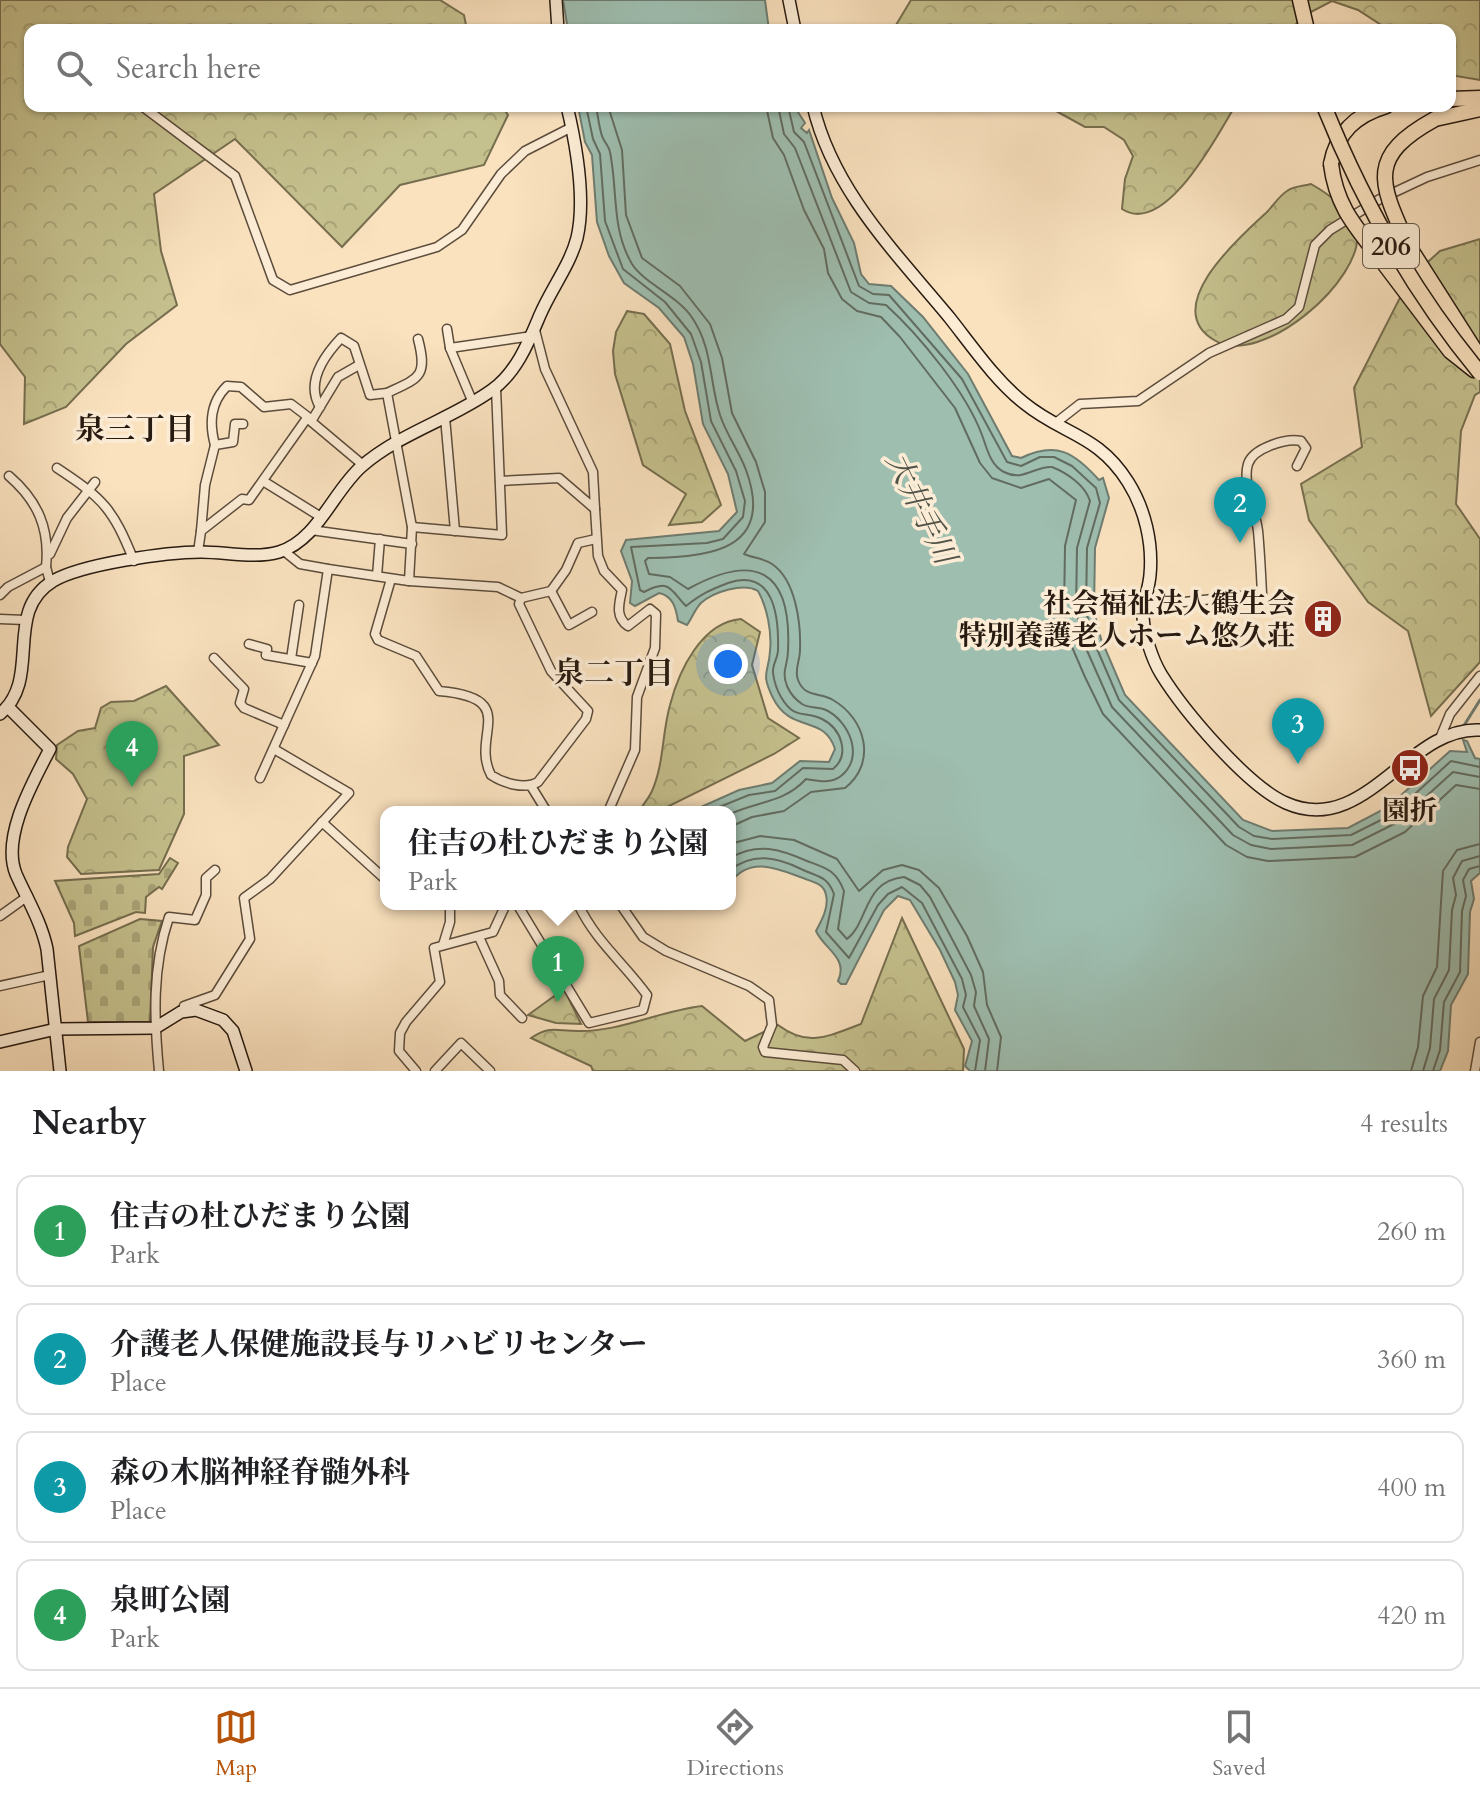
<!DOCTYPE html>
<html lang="en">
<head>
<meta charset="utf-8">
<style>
	:root { --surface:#fff; --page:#f6f6f6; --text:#202124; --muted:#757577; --line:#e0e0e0; --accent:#b45309 }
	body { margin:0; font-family:Cardo,"Noto Serif JP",serif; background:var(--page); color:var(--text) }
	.you { position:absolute; left:728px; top:664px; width:28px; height:28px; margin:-20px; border:6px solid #fff; border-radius:50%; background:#1a73e8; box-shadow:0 0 0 12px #1a73e833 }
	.badge { display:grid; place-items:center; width:52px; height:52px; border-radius:50%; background:var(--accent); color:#fff; font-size:26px; font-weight:700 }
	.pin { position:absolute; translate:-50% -66px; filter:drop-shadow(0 2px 4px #0008) }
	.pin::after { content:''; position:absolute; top:42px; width:28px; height:24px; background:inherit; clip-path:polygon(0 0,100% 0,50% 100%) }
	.popup { position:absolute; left:380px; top:806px; width:356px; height:104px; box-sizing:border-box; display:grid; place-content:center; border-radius:16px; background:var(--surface); filter:drop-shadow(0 2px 6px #0005); font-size:26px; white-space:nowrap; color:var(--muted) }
	.popup b { font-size:30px; color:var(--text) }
	.popup::after { content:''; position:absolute; left:50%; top:100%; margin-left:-16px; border:16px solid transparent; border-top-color:var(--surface) }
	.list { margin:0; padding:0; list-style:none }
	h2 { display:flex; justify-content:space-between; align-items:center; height:104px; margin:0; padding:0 32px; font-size:34px }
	h2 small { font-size:26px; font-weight:400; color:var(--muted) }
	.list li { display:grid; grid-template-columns:52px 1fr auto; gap:24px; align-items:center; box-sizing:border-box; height:112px; margin:0 16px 16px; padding:0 16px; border:2px solid var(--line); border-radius:16px }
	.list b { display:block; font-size:30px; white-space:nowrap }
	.list p { margin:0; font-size:26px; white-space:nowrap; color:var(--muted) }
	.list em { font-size:26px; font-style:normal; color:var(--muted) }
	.icon { flex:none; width:44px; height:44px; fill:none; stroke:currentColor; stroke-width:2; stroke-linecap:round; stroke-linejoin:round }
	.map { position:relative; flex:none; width:1480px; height:1071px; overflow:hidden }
	.search { position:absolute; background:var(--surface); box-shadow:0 2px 6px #0004; left:24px; right:24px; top:24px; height:88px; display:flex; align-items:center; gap:20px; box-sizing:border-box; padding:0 28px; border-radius:16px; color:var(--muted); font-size:30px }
	.sheet { height:616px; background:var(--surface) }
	nav { display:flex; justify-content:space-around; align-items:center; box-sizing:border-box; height:112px; border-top:2px solid var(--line); background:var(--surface); font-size:22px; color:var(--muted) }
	nav a { display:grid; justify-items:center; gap:4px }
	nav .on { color:var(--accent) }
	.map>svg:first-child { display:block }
	.forest { fill:url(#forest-crowns); stroke:#766e4f; stroke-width:2 }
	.cemetery { fill:url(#cemetery-stones); stroke:#766e4f; stroke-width:2 }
	.water { fill:#9ebeb0; stroke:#6e7c70; stroke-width:2 }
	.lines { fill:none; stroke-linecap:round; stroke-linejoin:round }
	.shore { stroke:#626c60; stroke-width:2 }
	.stream { stroke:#6e7c70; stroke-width:3 }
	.street-casing { stroke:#5c4c3c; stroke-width:11 }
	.secondary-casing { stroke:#271a10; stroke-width:14 }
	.highway-casing { stroke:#271a10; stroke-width:17 }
	.street { stroke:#fcecd5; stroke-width:8 }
	.secondary { stroke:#fcecd5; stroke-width:11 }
	.highway { stroke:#fae2bf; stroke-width:14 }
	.highway-bridge-casing { stroke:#271a10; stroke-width:17; stroke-linecap:butt }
	.highway-bridge { stroke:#fae2bf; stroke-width:14 }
	.labels { text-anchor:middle; stroke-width:7; stroke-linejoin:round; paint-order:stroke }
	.shield { fill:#fcecd5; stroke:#67594b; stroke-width:2 }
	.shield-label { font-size:26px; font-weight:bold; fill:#271a10 }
	.poi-label { font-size:28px; font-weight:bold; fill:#271a10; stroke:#fcecd5; text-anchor:end }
	.neighbourhood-label { font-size:30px; font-weight:bold; fill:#271a10; stroke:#fcecd5 }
	.water-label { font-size:30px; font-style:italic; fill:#515348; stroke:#fcecd5 }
</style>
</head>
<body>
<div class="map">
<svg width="1480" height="1071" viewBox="0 0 1480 1071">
	<defs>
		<pattern id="forest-crowns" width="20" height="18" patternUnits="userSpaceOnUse" patternTransform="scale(2)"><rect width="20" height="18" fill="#c5c18e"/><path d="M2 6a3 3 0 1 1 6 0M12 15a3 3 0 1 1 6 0" fill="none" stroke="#a9a579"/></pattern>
		<pattern id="cemetery-stones" width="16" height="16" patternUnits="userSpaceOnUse" patternTransform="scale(2)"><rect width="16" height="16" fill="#c5c18e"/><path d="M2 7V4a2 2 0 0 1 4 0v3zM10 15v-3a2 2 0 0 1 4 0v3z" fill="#a9a579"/></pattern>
	</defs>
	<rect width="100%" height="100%" fill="#fae2bf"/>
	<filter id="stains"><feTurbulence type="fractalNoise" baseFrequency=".0025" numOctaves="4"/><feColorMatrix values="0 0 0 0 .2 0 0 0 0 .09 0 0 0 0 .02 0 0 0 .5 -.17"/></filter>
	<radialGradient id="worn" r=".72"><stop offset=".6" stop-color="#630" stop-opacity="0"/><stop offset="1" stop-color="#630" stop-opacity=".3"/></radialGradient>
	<g class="forest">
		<polygon points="0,0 440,0 464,15 467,30 30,30 30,106 502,106 508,115 484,165 400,185 342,247 235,139 154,194 161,251 177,305 126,344 66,407 24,424 25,377 0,344"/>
		<polygon points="911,0 1480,0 1480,80 1450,75 1450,30 1389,30 1358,10 1332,1 1303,16 1291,30 893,30"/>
		<path d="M1047 106H1235C1217 136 1165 237 1122 209L1125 179 1133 156 1124 140 1104 127H1085Z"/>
		<path d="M1311 184C1327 193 1353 211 1357 231 1365 279 1261 369 1214 340 1159 307 1241 236 1266 213 1273 206 1279 196 1287 191 1293 186 1303 186 1311 184Z"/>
		<polygon points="1480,239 1480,392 1475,395 1461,431 1456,504 1480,539 1480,662 1431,716 1408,631 1368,602 1309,520 1301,484 1362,447 1354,388 1410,278 1440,251"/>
		<polygon points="627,311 644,314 670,344 685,411 721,505 702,522 669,525 686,494 643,465 615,374 613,351 616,332"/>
		<path d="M741 619 760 632 752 665 768 718 799 738 774 754 657 812H638C643 805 649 798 652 791 664 764 662 733 670 705 679 670 702 622 741 619Z"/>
		<polygon points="166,686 219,745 184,756 184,814 159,870 81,874 67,857 68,847 87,799 73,774 56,759 57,745 78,731 95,728 101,708 111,702 134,701"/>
		<path d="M902 918 964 1049 963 1071H593L591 1066 531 1038C550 1025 556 1031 578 1031 620 1032 659 1011 702 1006L745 1041 778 1025C809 1048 828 1036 861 1024Z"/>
		<polygon points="564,989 581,1024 556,1023 528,1015"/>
	</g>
	<g class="cemetery">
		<polygon points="170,858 178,863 162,889 159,887 146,897 145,913 136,912 75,936 74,923 55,881 159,874"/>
		<polygon points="140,919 162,921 153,947 150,1022 88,1022 79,946"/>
	</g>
	<g class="water">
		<polygon points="563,0 765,0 769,30 568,30"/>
		<path d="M578 106H788L796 109 805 123 801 128 807 133 809 130 832 198 854 243 861 274 869 284 891 286 923 317 968 374 1012 456 1021 458C1056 441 1074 452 1099 480L1103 478 1109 498 1095 548 1094 611 1101 639 1125 695 1243 820 1272 831 1348 828 1388 807 1450 751 1467 752 1463 740 1467 741 1475 758 1480 759V873L1471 881 1474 899 1470 912 1468 974 1451 1005 1448 1051 1440 1071H970L965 1066 972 1041 955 1010 958 995 955 982 940 950 910 900 898 896 884 910 846 984H841L838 981C849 958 824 949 816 931 822 920 829 907 826 895 824 883 812 882 803 878 778 869 750 855 730 883V812H690L739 790 772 783 800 761 829 762 835 749C824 714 791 734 773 698 760 672 769 673 770 651 772 632 767 607 758 591 744 582 713 592 701 603 695 609 692 618 687 625L678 621C676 608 673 596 659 593L635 606 630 603 632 581 621 551 626 540 719 531 737 512 728 474 703 424 693 364 684 337 659 308 624 283 609 256 597 222 592 155 585 142Z"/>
	</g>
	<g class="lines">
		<g class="shore">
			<path d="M586 106 593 139 600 154 605 221 623 269 665 302 691 334 701 362 711 421 736 471 745 501 743 517 723 539 707 543 631 547 640 590 644 592C671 578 670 590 686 606 701 594 710 590 728 583 773 568 779 614 778 650 778 658 772 665 773 673 774 681 777 690 781 697 795 721 804 710 822 719 842 729 850 755 833 769L803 768 775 791 749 795 707 812"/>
			<path d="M596 106C598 116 599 127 602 136 604 142 609 146 610 152 618 191 611 228 632 264 644 283 676 295 691 316 713 347 709 381 720 415 726 434 739 451 746 470 775 549 711 558 648 558L645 561 649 574 670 577 688 589C755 552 792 569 788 651 788 665 781 671 787 686 790 693 796 700 802 704 810 709 818 706 826 710 849 721 865 757 841 776 831 784 818 781 806 779 784 803 758 801 730 814"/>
			<path d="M608 106 622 150 626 215 642 258 680 286 710 324 722 358 732 413 756 462 765 492V522L744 554C753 558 763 558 772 564 796 580 801 624 800 650 800 661 794 670 798 680 805 698 819 692 833 700 866 719 877 763 845 788L811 792 784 811 752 817 730 827"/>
			<polyline points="766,106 773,138 784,155 804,210 824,249 828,273 842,299 857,311 881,317 900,337 955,408 980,463 992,478 1021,488 1049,479 1076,500 1065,546 1064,612 1072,647 1085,677 1103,714 1226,845 1247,857 1268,861 1355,857 1405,832 1456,785 1480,789"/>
			<path d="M778 106 784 134 795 148 851 292 869 303 886 305C920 336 966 392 982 435 987 448 990 465 1004 472 1023 482 1034 466 1052 467 1067 473 1085 485 1090 501L1077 548 1076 611 1085 646 1112 707 1233 835 1251 845 1271 849 1352 845 1398 822 1453 772 1480 777"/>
			<polyline points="788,106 794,132 804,142 859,286 873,294 889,295 962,379 1007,462 1021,466 1040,457 1054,457 1072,466 1096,488 1100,503 1087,548 1086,611 1094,642 1119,700 1239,827 1254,836 1272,839 1351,835 1393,814 1451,761 1480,767"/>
			<polyline points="730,844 760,836 794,840 837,859 859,891 883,870 902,865 919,870 939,888 967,936 983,972 987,1005 1001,1037 997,1071"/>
			<path d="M730 858C758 842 780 849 807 861 826 868 836 870 844 891L838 929 847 939C869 922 863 881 904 877L920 885 930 897 971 975 976 992 974 1006 989 1039 985 1071"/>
			<path d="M730 870C753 852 777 857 801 869 817 877 827 875 834 894L826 932 849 958 878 905 888 894 902 887 922 903 962 979 966 995 963 1007 980 1040 975 1071"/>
			<polyline points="1411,1071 1418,1047 1423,996 1437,967 1443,871 1457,850 1480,844"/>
			<polyline points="1423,1071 1430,1048 1434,999 1449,970 1452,910 1456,895 1453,878 1462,861 1480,856"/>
			<polyline points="1433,1071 1440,1050 1444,1002 1460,972 1462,911 1466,896 1463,880 1469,869 1480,866"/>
		</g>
		<polyline class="stream" points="1463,727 1480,700"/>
		<defs>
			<g id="street">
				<polyline points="142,106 235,176 273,280 290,290 437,247 462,230 501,174 525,151 572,127"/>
				<polyline points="447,329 450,348 473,403"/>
				<polyline points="450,348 532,336"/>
				<path d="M387 393C419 378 428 377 418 339"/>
				<path d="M320 407C305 382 324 356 341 338L354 346 370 395 387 393 412 527 409 581"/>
				<polyline points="445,417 455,531"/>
				<polyline points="1057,422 1080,404 1138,401 1209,353 1286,319 1299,307 1315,245 1330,230 1380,199 1427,177 1480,160"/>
				<path d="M215 445C209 423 210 403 227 386L241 387 264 407 291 404 312 420 338 377 359 365"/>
				<path d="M57 468C104 499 113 509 134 561"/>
				<path d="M9 476C38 501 50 529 46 567"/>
				<polyline points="263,481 321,517"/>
				<polyline points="500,481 559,478 595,509 593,472 545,369 535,330"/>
				<path d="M595 509 598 556 604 571 622 590C619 604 615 617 628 626L650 609 656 614 655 648 637 697 635 750 608 812"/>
				<polyline points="412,527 502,535 496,388"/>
				<polyline points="311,530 412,544"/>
				<polyline points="201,531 205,485 215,445 233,442 235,424 243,424"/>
				<path d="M284 551 300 564 328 569 409 581 498 587 521 598 519 604 551 671 588 711 586 719 538 782C525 790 503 783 491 775 470 735 522 698 439 691L416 656 378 640 375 634 391 579"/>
				<polyline points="198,552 201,531 242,499 249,500 307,418 363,465"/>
				<polyline points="50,554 67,518 95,482"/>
				<polyline points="377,576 380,539"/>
				<polyline points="551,591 569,625 592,612"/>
				<polyline points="0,595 8,587 46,567 50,582"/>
				<polyline points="521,598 551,591 566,570 578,543 596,539"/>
				<path d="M1145 606 1262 594C1261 573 1260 552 1258 531 1256 512 1242 483 1248 464 1253 448 1286 438 1301 441L1306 448 1297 466"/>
				<polyline points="0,619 25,620"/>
				<polyline points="249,644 267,649 266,655 312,663"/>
				<polyline points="214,658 244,689 240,703 244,708 284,725"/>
				<polyline points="291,659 299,605"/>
				<polyline points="1441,736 1450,714 1480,676"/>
				<polyline points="260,778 315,656 328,569"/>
				<polyline points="531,786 547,812"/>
				<polyline points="322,822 386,880"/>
				<path d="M517 904 589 1023 643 1010 647 995C624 963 596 942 578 904"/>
				<polyline points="620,904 643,937 666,951 749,986 769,1000 772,1025 763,1047 765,1052 843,1060 855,1071"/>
				<polyline points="0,916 28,896"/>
				<polyline points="479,937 499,981 500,995 522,1018"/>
				<polyline points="443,945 450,922 450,904"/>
				<polyline points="0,986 50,975"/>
				<polyline points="184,1006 215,995 250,939 244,898 270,879 349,793 274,749"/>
				<path d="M159 1071C154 1018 152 968 169 917L195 920 206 895V878L215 870"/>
				<polyline points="416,1071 399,1051 400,1033 406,1022 440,982 434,948 493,932 506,904"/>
				<polyline points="435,1071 461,1043 490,1071"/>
				<polyline points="1475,1071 1480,1042"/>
			</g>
			<g id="secondary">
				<polyline points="556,0 558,30"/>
				<polyline points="789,0 795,30"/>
				<path d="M813 106C833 190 895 252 949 317 972 346 995 380 1024 403 1063 435 1098 434 1128 482 1145 509 1153 543 1150 575 1149 588 1143 603 1143 617 1144 634 1152 659 1161 674 1184 711 1247 786 1286 803 1365 838 1408 726 1480 730"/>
				<path d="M8 707 50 749C33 782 1 837 16 874 27 899 41 921 47 949L60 1071"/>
				<path d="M0 714C43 678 2 612 53 581 82 564 167 552 201 552 226 552 255 559 279 552 318 540 333 491 362 466 400 433 452 419 492 390 517 372 529 341 540 315 551 289 570 265 577 238 586 199 576 144 567 106"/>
				<polyline points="0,1042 56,1029 155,1028 181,1012 196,1010 223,1020 233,1031 246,1071"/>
			</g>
			<g id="highway">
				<polyline points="1300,0 1307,30"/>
				<polyline points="1450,99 1480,98"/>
				<polyline points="1435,119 1480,109"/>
				<path d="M1331 164C1337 132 1356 115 1386 106"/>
				<polyline points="1408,245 1480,358"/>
				<polyline points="1379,257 1450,351 1474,370"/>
			</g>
		</defs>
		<use href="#street" class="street-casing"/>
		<use href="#secondary" class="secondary-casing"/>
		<use href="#highway" class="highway-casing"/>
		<use href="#street" class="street"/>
		<use href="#secondary" class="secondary"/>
		<use href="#highway" class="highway"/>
		<defs>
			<g id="highway-bridge">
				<path d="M1324 106C1363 203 1413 292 1480 373"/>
				<path d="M1331 164C1336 205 1354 225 1379 257"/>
				<path d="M1408 245C1380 183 1366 157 1435 119"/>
			</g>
		</defs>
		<use href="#highway-bridge" class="highway-bridge-casing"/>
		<use href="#highway-bridge" class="highway-bridge"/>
	</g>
	<defs>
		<symbol id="building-disc" viewBox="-11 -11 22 22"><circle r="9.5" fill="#8f2418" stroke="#fcecd5"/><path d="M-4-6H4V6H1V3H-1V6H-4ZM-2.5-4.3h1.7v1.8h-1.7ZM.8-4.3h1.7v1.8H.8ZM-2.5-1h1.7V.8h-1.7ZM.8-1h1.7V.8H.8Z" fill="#fff"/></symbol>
		<symbol id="bus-disc" viewBox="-11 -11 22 22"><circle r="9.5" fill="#8f2418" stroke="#fcecd5"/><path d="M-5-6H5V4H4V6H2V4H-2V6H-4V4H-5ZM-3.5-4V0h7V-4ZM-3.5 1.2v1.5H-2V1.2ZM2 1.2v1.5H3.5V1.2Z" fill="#fff"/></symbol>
	</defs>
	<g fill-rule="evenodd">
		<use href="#building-disc" x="1301" y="597" width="44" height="44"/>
		<use href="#bus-disc" x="1388" y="746" width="44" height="44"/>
	</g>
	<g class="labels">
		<rect class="shield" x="1363" y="224" width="56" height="44" rx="6"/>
		<g class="shield-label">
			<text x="1391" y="255">206</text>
		</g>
		<g class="poi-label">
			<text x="1295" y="613">社会福祉法人鶴生会<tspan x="1295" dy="32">特別養護老人ホーム悠久荘</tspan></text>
			<text x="1410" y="820" text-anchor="middle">園折</text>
		</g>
		<g class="neighbourhood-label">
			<text x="135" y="439">泉三丁目</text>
			<text x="614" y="683">泉二丁目</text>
		</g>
		<g class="water-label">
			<text transform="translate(921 508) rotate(64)" y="10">大井手川</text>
		</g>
	</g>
	<rect width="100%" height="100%" filter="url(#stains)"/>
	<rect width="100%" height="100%" fill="url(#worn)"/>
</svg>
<div class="you"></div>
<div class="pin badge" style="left:558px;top:1002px;background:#2e9e5b">1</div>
<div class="popup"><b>住吉の杜ひだまり公園</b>Park</div>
<div class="pin badge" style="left:1240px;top:543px;background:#0f9aa8">2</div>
<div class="pin badge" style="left:1298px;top:764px;background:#0f9aa8">3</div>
<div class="pin badge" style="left:132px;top:787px;background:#2e9e5b">4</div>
<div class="search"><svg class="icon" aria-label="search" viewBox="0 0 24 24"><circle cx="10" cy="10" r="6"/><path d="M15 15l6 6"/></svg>Search here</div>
</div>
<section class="sheet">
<h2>Nearby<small>4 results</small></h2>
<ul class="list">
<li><span class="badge" style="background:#2e9e5b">1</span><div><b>住吉の杜ひだまり公園</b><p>Park</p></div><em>260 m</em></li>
<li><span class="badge" style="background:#0f9aa8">2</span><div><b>介護老人保健施設長与リハビリセンター</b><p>Place</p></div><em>360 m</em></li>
<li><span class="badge" style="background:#0f9aa8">3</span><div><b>森の木脳神経脊髄外科</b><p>Place</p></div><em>400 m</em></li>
<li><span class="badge" style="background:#2e9e5b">4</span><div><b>泉町公園</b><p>Park</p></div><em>420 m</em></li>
</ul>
</section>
<nav>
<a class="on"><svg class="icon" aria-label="map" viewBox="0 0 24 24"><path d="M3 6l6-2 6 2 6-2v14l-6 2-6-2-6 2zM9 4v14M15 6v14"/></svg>Map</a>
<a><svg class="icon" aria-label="directions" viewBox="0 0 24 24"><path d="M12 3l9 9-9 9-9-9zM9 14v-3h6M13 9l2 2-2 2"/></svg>Directions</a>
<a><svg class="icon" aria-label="saved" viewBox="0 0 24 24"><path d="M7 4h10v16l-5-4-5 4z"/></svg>Saved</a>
</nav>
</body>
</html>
